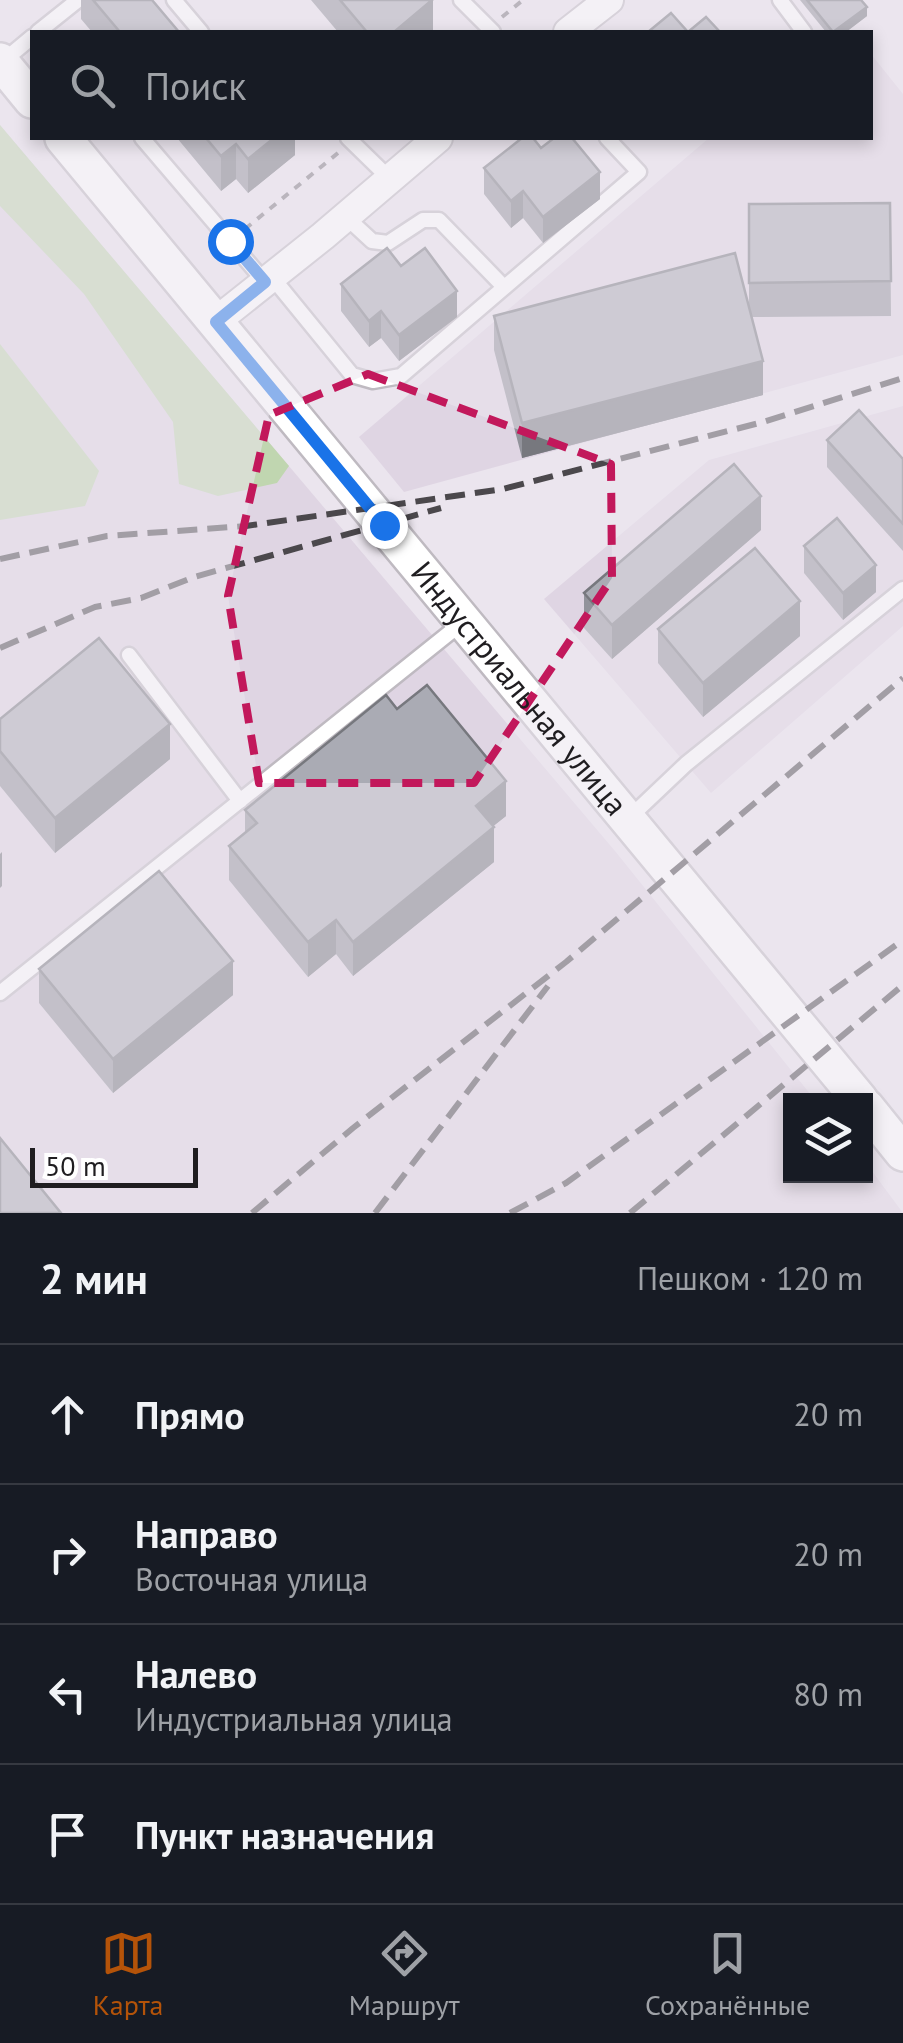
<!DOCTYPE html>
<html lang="ru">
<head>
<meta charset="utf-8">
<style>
	:root { --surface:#171b24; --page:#20242c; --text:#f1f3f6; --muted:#9ea1a6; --line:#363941; --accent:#b45309 }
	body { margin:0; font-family:"PT Sans",sans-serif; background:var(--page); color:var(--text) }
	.controls { position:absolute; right:30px; bottom:30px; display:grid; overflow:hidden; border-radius:0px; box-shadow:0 5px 15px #0003 }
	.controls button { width:90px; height:90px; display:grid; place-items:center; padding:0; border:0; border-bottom:2px solid var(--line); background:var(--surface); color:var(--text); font:50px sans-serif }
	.scale { position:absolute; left:30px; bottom:25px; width:168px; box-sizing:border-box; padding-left:10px; border:5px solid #1f1d20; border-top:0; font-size:28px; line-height:35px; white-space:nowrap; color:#1f1d20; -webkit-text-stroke:8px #fff; paint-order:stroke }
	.stop { position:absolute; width:30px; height:30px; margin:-22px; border:8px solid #1a73e8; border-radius:50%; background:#fff }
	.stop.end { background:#1a73e8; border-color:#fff; box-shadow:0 2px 10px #0008 }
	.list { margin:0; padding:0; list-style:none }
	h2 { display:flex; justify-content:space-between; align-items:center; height:130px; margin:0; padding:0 40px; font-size:42px }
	h2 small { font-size:32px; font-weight:400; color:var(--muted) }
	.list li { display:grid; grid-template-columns:65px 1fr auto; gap:30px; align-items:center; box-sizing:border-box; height:140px; padding:0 40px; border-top:2px solid var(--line) }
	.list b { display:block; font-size:38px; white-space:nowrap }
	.list p { margin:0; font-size:32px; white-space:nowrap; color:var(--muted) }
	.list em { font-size:32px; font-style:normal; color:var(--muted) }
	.icon { flex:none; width:55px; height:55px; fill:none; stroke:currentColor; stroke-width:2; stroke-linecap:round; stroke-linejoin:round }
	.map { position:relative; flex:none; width:903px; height:1213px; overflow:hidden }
	.search { position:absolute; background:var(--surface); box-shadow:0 5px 15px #0003; left:30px; right:30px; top:30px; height:110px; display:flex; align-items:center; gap:25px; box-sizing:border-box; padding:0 35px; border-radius:0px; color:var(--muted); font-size:38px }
	.sheet { height:690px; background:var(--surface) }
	nav { display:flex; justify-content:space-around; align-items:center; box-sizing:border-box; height:140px; border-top:2px solid var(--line); background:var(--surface); font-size:28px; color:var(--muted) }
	nav a { display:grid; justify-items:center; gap:5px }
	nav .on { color:var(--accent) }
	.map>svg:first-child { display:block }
	.built { fill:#dfd5e3 }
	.green { fill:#c0d6b0 }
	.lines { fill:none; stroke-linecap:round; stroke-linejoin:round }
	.service-casing { stroke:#bfbac1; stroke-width:19 }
	.minor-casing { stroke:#bfbac1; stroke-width:32 }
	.tertiary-casing { stroke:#bfbac1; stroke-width:40 }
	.path { stroke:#7e7b80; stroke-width:4; stroke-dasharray:8 8; stroke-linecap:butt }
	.service { stroke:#fff; stroke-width:14 }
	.minor { stroke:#fff; stroke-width:28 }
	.tertiary { stroke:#fff; stroke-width:35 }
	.rail { stroke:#4b484c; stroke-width:6; stroke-dasharray:20 10; stroke-linecap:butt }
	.wall { fill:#92939b }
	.shaded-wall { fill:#77787e }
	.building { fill:#aaabb4; stroke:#77787e; stroke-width:2.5 }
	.route { stroke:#1a73e8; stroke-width:12 }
	.marked { fill:none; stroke:#c2185b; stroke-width:8; stroke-dasharray:20 12; stroke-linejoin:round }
	.labels { text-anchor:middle; stroke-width:9; stroke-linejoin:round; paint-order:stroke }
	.street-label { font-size:32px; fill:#1f1d20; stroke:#fff }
</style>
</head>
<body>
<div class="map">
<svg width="903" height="1213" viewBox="0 0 903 1213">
	<rect width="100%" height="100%" fill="#ebe5ee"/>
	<g class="built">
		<polygon points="871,54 903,94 903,355 404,492 359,437 709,138 870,138"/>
		<polygon points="0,125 615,851 815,1100 790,1100 790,1176 866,1176 866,1163 903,1213 0,1213"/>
		<polygon points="903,406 903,626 711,793 544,599 709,460"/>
	</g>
	<g class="green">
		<polygon points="0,125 289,466 277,483 218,496 179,484 173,422 84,294 0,206"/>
		<polygon points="0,344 99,471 85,506 0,520"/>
	</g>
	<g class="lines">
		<defs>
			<g id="service">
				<polyline points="174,0 201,32"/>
				<polyline points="461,0 493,32"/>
				<polyline points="780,0 804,32"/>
				<polyline points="38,32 78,0"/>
				<polyline points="2,62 32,37"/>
				<polyline points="142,138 265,282"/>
				<polyline points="348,138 390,179"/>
				<polyline points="346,217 372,241 388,243 423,220 439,220 504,287"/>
				<polyline points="272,277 352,375 373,381 401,376 639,172 607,138"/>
				<polyline points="129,655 240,801"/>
				<polyline points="628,819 686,764 903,589"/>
				<polyline points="0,993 463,622"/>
			</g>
			<g id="minor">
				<polyline points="568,32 609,0"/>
				<polyline points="215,322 323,236 438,138"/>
			</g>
			<g id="tertiary">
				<polyline points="0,61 32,100"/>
				<path id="s1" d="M63 138 860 1100"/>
				<polyline points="866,1107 903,1153"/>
			</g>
		</defs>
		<use href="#service" class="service-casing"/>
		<use href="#minor" class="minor-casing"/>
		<use href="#tertiary" class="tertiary-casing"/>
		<g class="path">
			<polyline points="502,17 523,0"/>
			<polyline points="245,229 338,153"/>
		</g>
		<use href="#service" class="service"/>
		<use href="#minor" class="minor"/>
		<use href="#tertiary" class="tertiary"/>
		<g class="rail">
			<polyline points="0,559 107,536 246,526 503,489 763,422 903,378"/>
			<polyline points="0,648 95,607 141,598 194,577 441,508"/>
			<polyline points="252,1213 353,1128 566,962 903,678"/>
			<polyline points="375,1213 548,986"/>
			<polyline points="510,1213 566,1183 903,940"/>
			<polyline points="630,1213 903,985"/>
		</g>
	</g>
	<g class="wall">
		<polygon points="81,0 152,0 179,32 92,32 81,19"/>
		<polygon points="311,0 433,0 433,32 338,32"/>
		<polygon points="800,0 861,0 867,16 846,32 826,32"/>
		<polygon points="177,138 295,138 295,155 248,193 236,179 221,191"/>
		<polygon points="541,148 600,199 543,243 523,218 511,228 484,194 484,168"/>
		<polygon points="890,203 891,316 751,317 763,395 522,458 494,350 494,316 749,309 749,204"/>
		<polygon points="401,266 457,317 399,361 381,338 369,347 341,311 341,284"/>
		<polygon points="827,440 903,459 903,551 827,467"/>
		<polygon points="761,530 612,659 584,628 584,593"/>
		<polygon points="804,546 876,592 843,620 804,573"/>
		<polygon points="658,629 800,636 703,717 658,663"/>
		<polygon points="397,709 506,816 493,826 494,862 353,976 336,954 308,977 229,880 229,846 245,832 245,810"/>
		<polygon points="0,719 170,759 55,853 0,786"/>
		<polygon points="39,969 233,995 113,1093 39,1003"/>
	</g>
	<g class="shaded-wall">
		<polygon points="433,0 433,32 394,32"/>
		<polygon points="867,7 867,16 846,32 834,32"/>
		<polygon points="274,138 295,138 295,155 248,193 248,159"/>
		<polygon points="236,144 236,179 221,191 221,156"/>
		<polygon points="600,172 600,199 543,243 543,217"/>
		<polygon points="523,191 523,218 511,228 511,201"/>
		<polygon points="457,291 457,317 399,361 399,335"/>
		<polygon points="381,311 381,338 369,347 369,321"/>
		<polygon points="763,361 763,395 522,458 522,423"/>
		<polygon points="761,496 761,530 612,659 612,625"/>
		<polygon points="876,565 876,592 843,620 843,593"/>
		<polygon points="800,601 800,636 703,717 703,683"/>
		<polygon points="170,724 170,759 55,853 55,818"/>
		<polygon points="506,781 506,816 476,840 476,806"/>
		<polygon points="494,827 494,862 353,976 353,942"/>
		<polygon points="2,852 2,886 0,888 0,854"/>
		<polygon points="336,920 336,954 308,977 308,942"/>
		<polygon points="233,961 233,995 113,1093 113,1059"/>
	</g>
	<g class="building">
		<polygon points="93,0 152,0 179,32 120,32"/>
		<polygon points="340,0 432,0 394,32 367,32"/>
		<polygon points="807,0 861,0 867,7 833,32"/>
		<polygon points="671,13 688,32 706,17 720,32 648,32"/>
		<polygon points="206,138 274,138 248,159 236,144 221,156"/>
		<polygon points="522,138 533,138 541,148 554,138 572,138 600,172 543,217 523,191 511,201 484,168"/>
		<polygon points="890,203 891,281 749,283 749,204"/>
		<polygon points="387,248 401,266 425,248 457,291 399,335 381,311 369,321 341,284"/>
		<polygon points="735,253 763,361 522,423 494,316"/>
		<polygon points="859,410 903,459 903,524 827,440"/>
		<polygon points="734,464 761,496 612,625 584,593"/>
		<polygon points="837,518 876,565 843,593 804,546"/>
		<polygon points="755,548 800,601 703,683 658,629"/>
		<polygon points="99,638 170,724 55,818 0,751 0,719"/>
		<polygon points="427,685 506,781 476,806 494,827 353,942 336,920 308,942 229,846 257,823 245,810 386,695 397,709"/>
		<polygon points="159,871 233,961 113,1059 39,969"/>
		<polygon points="0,1138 61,1213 0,1213"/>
	</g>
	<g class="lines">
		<polyline class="route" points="230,241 265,282 216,322 384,525"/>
	</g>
	<path d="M0 0H903V1213H0ZM368 374 611 464 612 578 474 783H259L228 596 269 415Z" fill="#ebe5ee" fill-opacity=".55" fill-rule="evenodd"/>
	<path class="marked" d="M368 374 611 464 612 578 474 783H259L228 596 269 415Z"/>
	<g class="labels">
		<g class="street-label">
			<text dy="11" stroke="none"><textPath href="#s1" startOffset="715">Индустриальная улица</textPath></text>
		</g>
	</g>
</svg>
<div class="controls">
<button><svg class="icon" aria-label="layers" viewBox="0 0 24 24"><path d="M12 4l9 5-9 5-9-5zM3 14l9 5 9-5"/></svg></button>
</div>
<div class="scale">50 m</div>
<div class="stop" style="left:230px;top:241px"></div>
<div class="stop end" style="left:384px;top:525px"></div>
<div class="search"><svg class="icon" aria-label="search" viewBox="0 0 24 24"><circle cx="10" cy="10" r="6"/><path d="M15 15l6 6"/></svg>Поиск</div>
</div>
<section class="sheet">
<h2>2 мин<small>Пешком · 120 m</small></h2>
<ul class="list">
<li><svg class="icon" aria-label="ahead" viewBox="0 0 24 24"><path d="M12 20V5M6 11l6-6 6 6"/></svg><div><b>Прямо</b></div><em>20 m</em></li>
<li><svg class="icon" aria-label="right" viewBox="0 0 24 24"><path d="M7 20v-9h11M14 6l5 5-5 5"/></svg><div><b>Направо</b><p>Восточная улица</p></div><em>20 m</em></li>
<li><svg class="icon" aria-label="left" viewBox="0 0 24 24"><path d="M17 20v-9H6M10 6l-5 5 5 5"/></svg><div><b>Налево</b><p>Индустриальная улица</p></div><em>80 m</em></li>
<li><svg class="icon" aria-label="arrive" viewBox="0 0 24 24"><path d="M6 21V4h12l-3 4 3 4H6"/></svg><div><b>Пункт назначения</b></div></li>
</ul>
</section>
<nav>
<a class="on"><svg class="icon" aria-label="map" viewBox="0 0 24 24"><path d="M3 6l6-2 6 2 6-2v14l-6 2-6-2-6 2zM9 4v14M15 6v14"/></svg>Карта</a>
<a><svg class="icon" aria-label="directions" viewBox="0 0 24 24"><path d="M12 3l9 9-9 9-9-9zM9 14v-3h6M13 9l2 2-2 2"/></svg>Маршрут</a>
<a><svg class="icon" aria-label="saved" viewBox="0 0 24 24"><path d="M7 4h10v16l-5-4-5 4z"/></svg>Сохранённые</a>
</nav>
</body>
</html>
